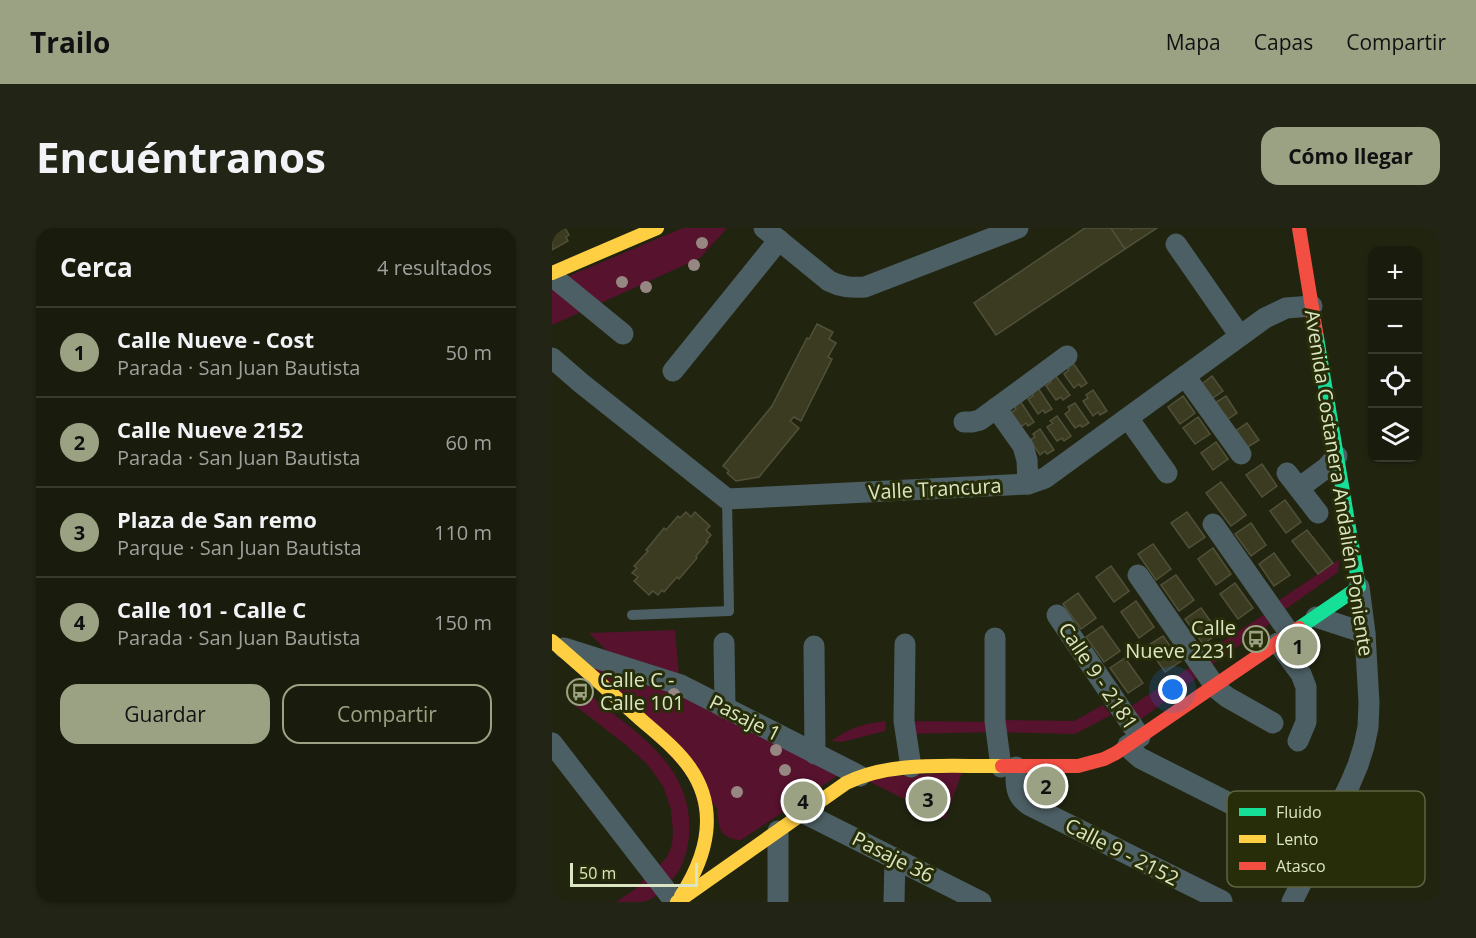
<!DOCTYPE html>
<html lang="es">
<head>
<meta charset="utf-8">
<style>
	:root { --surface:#191c0c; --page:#222515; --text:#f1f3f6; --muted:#9fa19d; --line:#373a2d; --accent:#9ba284 }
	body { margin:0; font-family:"Open Sans",sans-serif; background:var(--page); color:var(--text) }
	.controls { position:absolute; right:18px; top:18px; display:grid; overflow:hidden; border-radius:12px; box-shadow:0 2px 4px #0004 }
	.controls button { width:54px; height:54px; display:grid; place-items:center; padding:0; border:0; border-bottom:2px solid var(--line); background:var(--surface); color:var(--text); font:30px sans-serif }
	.scale { position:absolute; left:18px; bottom:15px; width:128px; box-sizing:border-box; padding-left:6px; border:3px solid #dce5c2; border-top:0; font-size:16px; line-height:21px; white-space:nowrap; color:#dce5c2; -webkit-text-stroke:4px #262d08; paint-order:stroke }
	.you { position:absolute; left:621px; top:462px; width:21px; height:21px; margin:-15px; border:4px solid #fff; border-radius:50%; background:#1a73e8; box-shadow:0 0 0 9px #1a73e833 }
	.badge { display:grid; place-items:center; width:39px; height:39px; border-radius:50%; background:var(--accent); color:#111; font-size:20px; font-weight:700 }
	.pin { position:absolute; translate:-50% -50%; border:3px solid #fff; box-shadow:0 2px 6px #0006 }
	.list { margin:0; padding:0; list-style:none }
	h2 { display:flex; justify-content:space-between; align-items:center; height:78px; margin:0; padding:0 24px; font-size:26px }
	h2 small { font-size:20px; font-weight:400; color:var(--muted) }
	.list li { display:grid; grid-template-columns:39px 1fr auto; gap:18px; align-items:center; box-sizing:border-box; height:90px; padding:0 24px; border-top:2px solid var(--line) }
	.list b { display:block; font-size:22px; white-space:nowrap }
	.list p { margin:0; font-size:20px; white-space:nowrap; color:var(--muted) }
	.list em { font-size:20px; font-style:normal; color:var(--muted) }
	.actions { display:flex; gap:12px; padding:18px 24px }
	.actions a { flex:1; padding:14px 0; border:2px solid var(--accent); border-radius:18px; text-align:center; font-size:21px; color:var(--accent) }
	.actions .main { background:var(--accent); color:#111 }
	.icon { flex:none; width:33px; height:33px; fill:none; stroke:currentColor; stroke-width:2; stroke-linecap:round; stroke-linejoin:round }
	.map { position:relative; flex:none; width:888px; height:674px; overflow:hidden; border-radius:18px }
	header { display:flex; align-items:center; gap:36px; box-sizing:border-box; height:84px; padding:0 30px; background:var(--accent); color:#111 }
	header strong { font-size:28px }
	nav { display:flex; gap:33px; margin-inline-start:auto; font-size:21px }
	.intro { display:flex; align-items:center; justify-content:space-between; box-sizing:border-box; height:144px; padding:0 36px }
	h1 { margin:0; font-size:42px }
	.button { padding:15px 27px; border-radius:18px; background:var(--accent); color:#111; font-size:21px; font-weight:700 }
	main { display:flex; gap:36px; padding:0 36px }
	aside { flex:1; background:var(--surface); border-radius:18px; box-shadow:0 2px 4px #0004 }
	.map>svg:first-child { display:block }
	.green { fill:#57122d }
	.building { fill:#3b3b21; stroke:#515039; stroke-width:1.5 }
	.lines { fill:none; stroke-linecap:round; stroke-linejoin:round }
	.lane { stroke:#4c5f64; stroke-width:10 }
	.street { stroke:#4c5f64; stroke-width:21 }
	.fast { stroke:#16e098; stroke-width:14 }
	.slow { stroke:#ffcf43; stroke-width:14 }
	.jam { stroke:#f24e42; stroke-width:14 }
	.tree { fill:#978783 }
	.labels { text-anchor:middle; stroke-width:6; stroke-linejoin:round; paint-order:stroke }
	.street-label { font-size:20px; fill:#dce5c2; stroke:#262d08 }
	.poi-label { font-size:20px; fill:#dce5c2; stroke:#262d08; text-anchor:end }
	.key { fill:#262d08; stroke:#5d6440; stroke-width:1.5 }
	.key-label { font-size:16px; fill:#dce5c2 }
</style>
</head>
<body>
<header>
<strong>Trailo</strong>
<nav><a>Mapa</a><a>Capas</a><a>Compartir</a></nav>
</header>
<div class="intro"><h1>Encuéntranos</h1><a class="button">Cómo llegar</a></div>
<main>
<aside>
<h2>Cerca<small>4 resultados</small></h2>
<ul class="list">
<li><span class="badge">1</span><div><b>Calle Nueve - Cost</b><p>Parada · San Juan Bautista</p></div><em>50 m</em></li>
<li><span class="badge">2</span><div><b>Calle Nueve 2152</b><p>Parada · San Juan Bautista</p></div><em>60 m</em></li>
<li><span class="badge">3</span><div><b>Plaza de San remo</b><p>Parque · San Juan Bautista</p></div><em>110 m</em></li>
<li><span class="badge">4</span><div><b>Calle 101 - Calle C</b><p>Parada · San Juan Bautista</p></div><em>150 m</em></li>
</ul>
<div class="actions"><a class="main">Guardar</a><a>Compartir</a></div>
</aside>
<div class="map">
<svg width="888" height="674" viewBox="0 0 888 674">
	<rect width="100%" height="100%" fill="#212510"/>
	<g class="green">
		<polygon points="131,0 175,0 148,30 0,97 0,55"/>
		<polygon points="787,332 786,344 731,383 723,375"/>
		<polygon points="713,386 719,395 655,440 646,430"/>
		<polygon points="123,402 127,447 55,423 37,405"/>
		<path d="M33 432 97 451 288 546 189 612C166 611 167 598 165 580Z"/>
		<polygon points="640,438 647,448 588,492 578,479"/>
		<path d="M36 466C78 500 133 532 137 591 138 609 136 624 128 641 122 651 104 672 91 674 82 674 73 674 64 674L89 657 91 652 106 639 115 629 120 617 121 604 119 581 111 558 95 536 74 517 21 476Z"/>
		<polygon points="551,477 559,487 523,506 446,504 446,492 522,493"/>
		<path d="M334 493 333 503 290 514 280 513C295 500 314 495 334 493Z"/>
		<polygon points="352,493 440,494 441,504 354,506"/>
		<polygon points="410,544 393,591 310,550"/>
		<polygon points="495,554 509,555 508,570 502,582 484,573 484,555"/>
	</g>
	<g class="building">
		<polygon points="0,0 13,0 17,7 14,9 16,13 0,22"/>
		<polygon points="533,0 559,0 573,21 444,107 422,75"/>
		<polygon points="559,0 578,0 579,2 582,0 605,0 573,21"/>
		<polygon points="265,96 281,104 277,111 284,115 276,129 280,131 249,193 242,189 238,193 247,200 207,249 184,253 175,245 177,243 171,238 220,178 255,110 257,111"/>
		<polygon points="521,135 535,155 529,159 527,156 522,160 512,146 517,142 515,139"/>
		<polygon points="503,147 518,167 511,172 509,169 504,172 494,158 499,154 497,151"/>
		<polygon points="660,148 671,163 655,174 645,160"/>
		<polygon points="486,160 500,181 493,185 491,182 486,186 476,171 481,168 479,165"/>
		<polygon points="541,162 555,183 548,187 546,184 541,188 531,173 536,170 534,167"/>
		<polygon points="631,168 643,185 628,196 616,179"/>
		<polygon points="674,168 685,185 670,195 658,178"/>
		<polygon points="468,173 482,194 476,198 474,195 469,199 459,185 464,181 462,178"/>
		<polygon points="523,175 537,195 530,199 528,197 523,200 513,186 518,182 516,179"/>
		<polygon points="505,188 519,208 512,213 510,210 505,213 495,199 501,195 498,193"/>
		<polygon points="646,189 658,206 643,216 631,200"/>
		<polygon points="695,195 707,212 691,222 679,206"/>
		<polygon points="488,201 502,222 495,226 493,223 488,227 478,212 483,209 481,206"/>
		<polygon points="664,214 676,231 661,242 649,225"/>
		<polygon points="710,236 725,258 710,269 694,247"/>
		<polygon points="669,254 694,287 679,298 654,265"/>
		<polygon points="733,272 749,294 734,305 718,283"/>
		<polygon points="134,284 139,289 143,284 158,298 154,302 159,307 154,313 156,314 144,328 145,330 127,351 125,349 112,364 110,362 106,367 101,363 97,367 82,353 86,349 80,345 85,340 82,338 96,323 94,322 112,300 114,302 126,288 128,290"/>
		<polygon points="635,284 653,309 637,320 619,295"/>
		<polygon points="699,295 714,317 699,328 683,306"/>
		<polygon points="755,302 781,335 766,346 740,313"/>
		<polygon points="601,316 619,341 604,352 586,326"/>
		<polygon points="661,320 679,346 664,357 646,331"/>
		<polygon points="722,325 738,347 722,358 707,336"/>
		<polygon points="559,338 577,363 562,374 544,349"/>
		<polygon points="624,347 642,372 627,383 609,357"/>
		<polygon points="683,355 701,380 686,391 668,366"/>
		<polygon points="526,365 544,390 529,401 511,376"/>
		<polygon points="584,373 602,399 587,410 569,384"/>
		<polygon points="649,380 667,405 651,416 633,391"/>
		<polygon points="550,398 568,423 552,434 534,409"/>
		<polygon points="611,408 629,433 613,444 595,418"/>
		<polygon points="573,430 591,455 576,465 558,440"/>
	</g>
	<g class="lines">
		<polyline class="lane" points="80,387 177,383 175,271"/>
		<g class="street">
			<path d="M212 0 277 53C289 59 299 60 313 59L466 0"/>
			<polyline points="624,16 688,108"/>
			<polyline points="0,48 71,106"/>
			<polyline points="0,130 29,155 175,271 476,256 493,250 713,90 734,80 760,78"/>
			<polyline points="121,143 227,12"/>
			<polyline points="633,148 689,226"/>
			<polyline points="444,180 471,218 475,232 476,256"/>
			<polyline points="576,190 615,245"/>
			<polyline points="412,194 420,194 428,192 515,128"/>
			<polyline points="735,245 766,285"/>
			<polyline points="747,260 774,240 785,228"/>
			<polyline points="661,296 738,406"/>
			<polyline points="586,347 665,461 675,469 721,495"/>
			<polyline points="505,387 588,509"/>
			<polyline points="764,389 813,405"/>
			<polyline points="443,410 443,493 449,539"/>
			<polyline points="172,415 173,480"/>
			<polyline points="726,415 749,446 754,459 754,494 746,513"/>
			<polyline points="353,416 352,493 359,539"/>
			<polyline points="262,418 263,526"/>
			<polyline points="12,420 129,457 308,548"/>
			<polyline points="0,515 123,674"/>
			<polyline points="576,517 579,522 588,530 727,600"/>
			<path d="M464 539C464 555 462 567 477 577L670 673"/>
			<polyline points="252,585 429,674"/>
			<polyline points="226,603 226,674"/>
			<polyline points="342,674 343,630"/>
			<polyline points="740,674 798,556 806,537 812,518 816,499 817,475 813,405 807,359"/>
		</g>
		<polyline class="fast" points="747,400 807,359 764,104"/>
		<g class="slow">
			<polyline points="0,45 105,0"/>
			<path d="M0 413C29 438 57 463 86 489 104 505 124 520 138 540 167 582 155 628 129 668"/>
			<path d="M125 674 294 555C340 532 400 539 450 538"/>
		</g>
		<g class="jam">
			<polyline points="747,0 764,104"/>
			<polyline points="450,538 526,538 552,531 564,525 747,400"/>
		</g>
	</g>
	<g class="tree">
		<circle cx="150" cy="15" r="6"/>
		<circle cx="142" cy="37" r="6"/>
		<circle cx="70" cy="54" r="6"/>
		<circle cx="94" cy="59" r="6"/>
		<circle cx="122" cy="466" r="6"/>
		<circle cx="224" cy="522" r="6"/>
		<circle cx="233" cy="542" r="6"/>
		<circle cx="185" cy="564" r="6"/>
	</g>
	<defs>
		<symbol id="bus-ring" viewBox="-11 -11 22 22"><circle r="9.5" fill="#262d08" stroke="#9ba284" stroke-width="1.5"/><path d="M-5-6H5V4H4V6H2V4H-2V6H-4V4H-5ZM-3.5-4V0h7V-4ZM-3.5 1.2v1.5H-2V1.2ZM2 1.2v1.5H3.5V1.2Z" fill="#9ba284"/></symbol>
	</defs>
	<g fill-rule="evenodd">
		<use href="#bus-ring" x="689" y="396" width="30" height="30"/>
		<use href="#bus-ring" x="13" y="449" width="30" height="30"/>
	</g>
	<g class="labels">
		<g class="street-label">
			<text transform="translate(787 255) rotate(81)" y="7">Avenida Costanera Andalién Poniente</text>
			<text transform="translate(383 261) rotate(-3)" y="7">Valle Trancura</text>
			<text transform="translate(546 448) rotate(56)" y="7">Calle 9 - 2181</text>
			<text transform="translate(193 490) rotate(27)" y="7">Pasaje 1</text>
			<text transform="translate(570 624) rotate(27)" y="7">Calle 9 - 2152</text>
			<text transform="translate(341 629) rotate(27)" y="7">Pasaje 36</text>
		</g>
		<g class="poi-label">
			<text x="684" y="407">Calle<tspan x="684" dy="23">Nueve 2231</tspan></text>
			<text x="48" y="459" text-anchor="start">Calle C -<tspan x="48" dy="23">Calle 101</tspan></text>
		</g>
	</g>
	<rect x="675" y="563" width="198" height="96" rx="9" class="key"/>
	<rect x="687" y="580" width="27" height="8" fill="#16e098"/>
	<rect x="687" y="607" width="27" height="8" fill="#ffcf43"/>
	<rect x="687" y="634" width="27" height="8" fill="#f24e42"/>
	<g class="key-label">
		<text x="724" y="590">Fluido</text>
		<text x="724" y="617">Lento</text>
		<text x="724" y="644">Atasco</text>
	</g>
</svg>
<div class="controls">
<button>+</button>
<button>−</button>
<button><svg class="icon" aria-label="locate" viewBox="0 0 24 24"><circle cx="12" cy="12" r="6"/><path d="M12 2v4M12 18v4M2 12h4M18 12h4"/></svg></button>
<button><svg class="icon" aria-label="layers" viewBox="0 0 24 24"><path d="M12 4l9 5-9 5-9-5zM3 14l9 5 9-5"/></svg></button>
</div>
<div class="scale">50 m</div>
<div class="you"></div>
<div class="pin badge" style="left:746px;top:418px">1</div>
<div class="pin badge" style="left:494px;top:558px">2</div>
<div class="pin badge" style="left:376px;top:571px">3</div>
<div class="pin badge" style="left:251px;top:573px">4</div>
</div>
</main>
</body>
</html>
